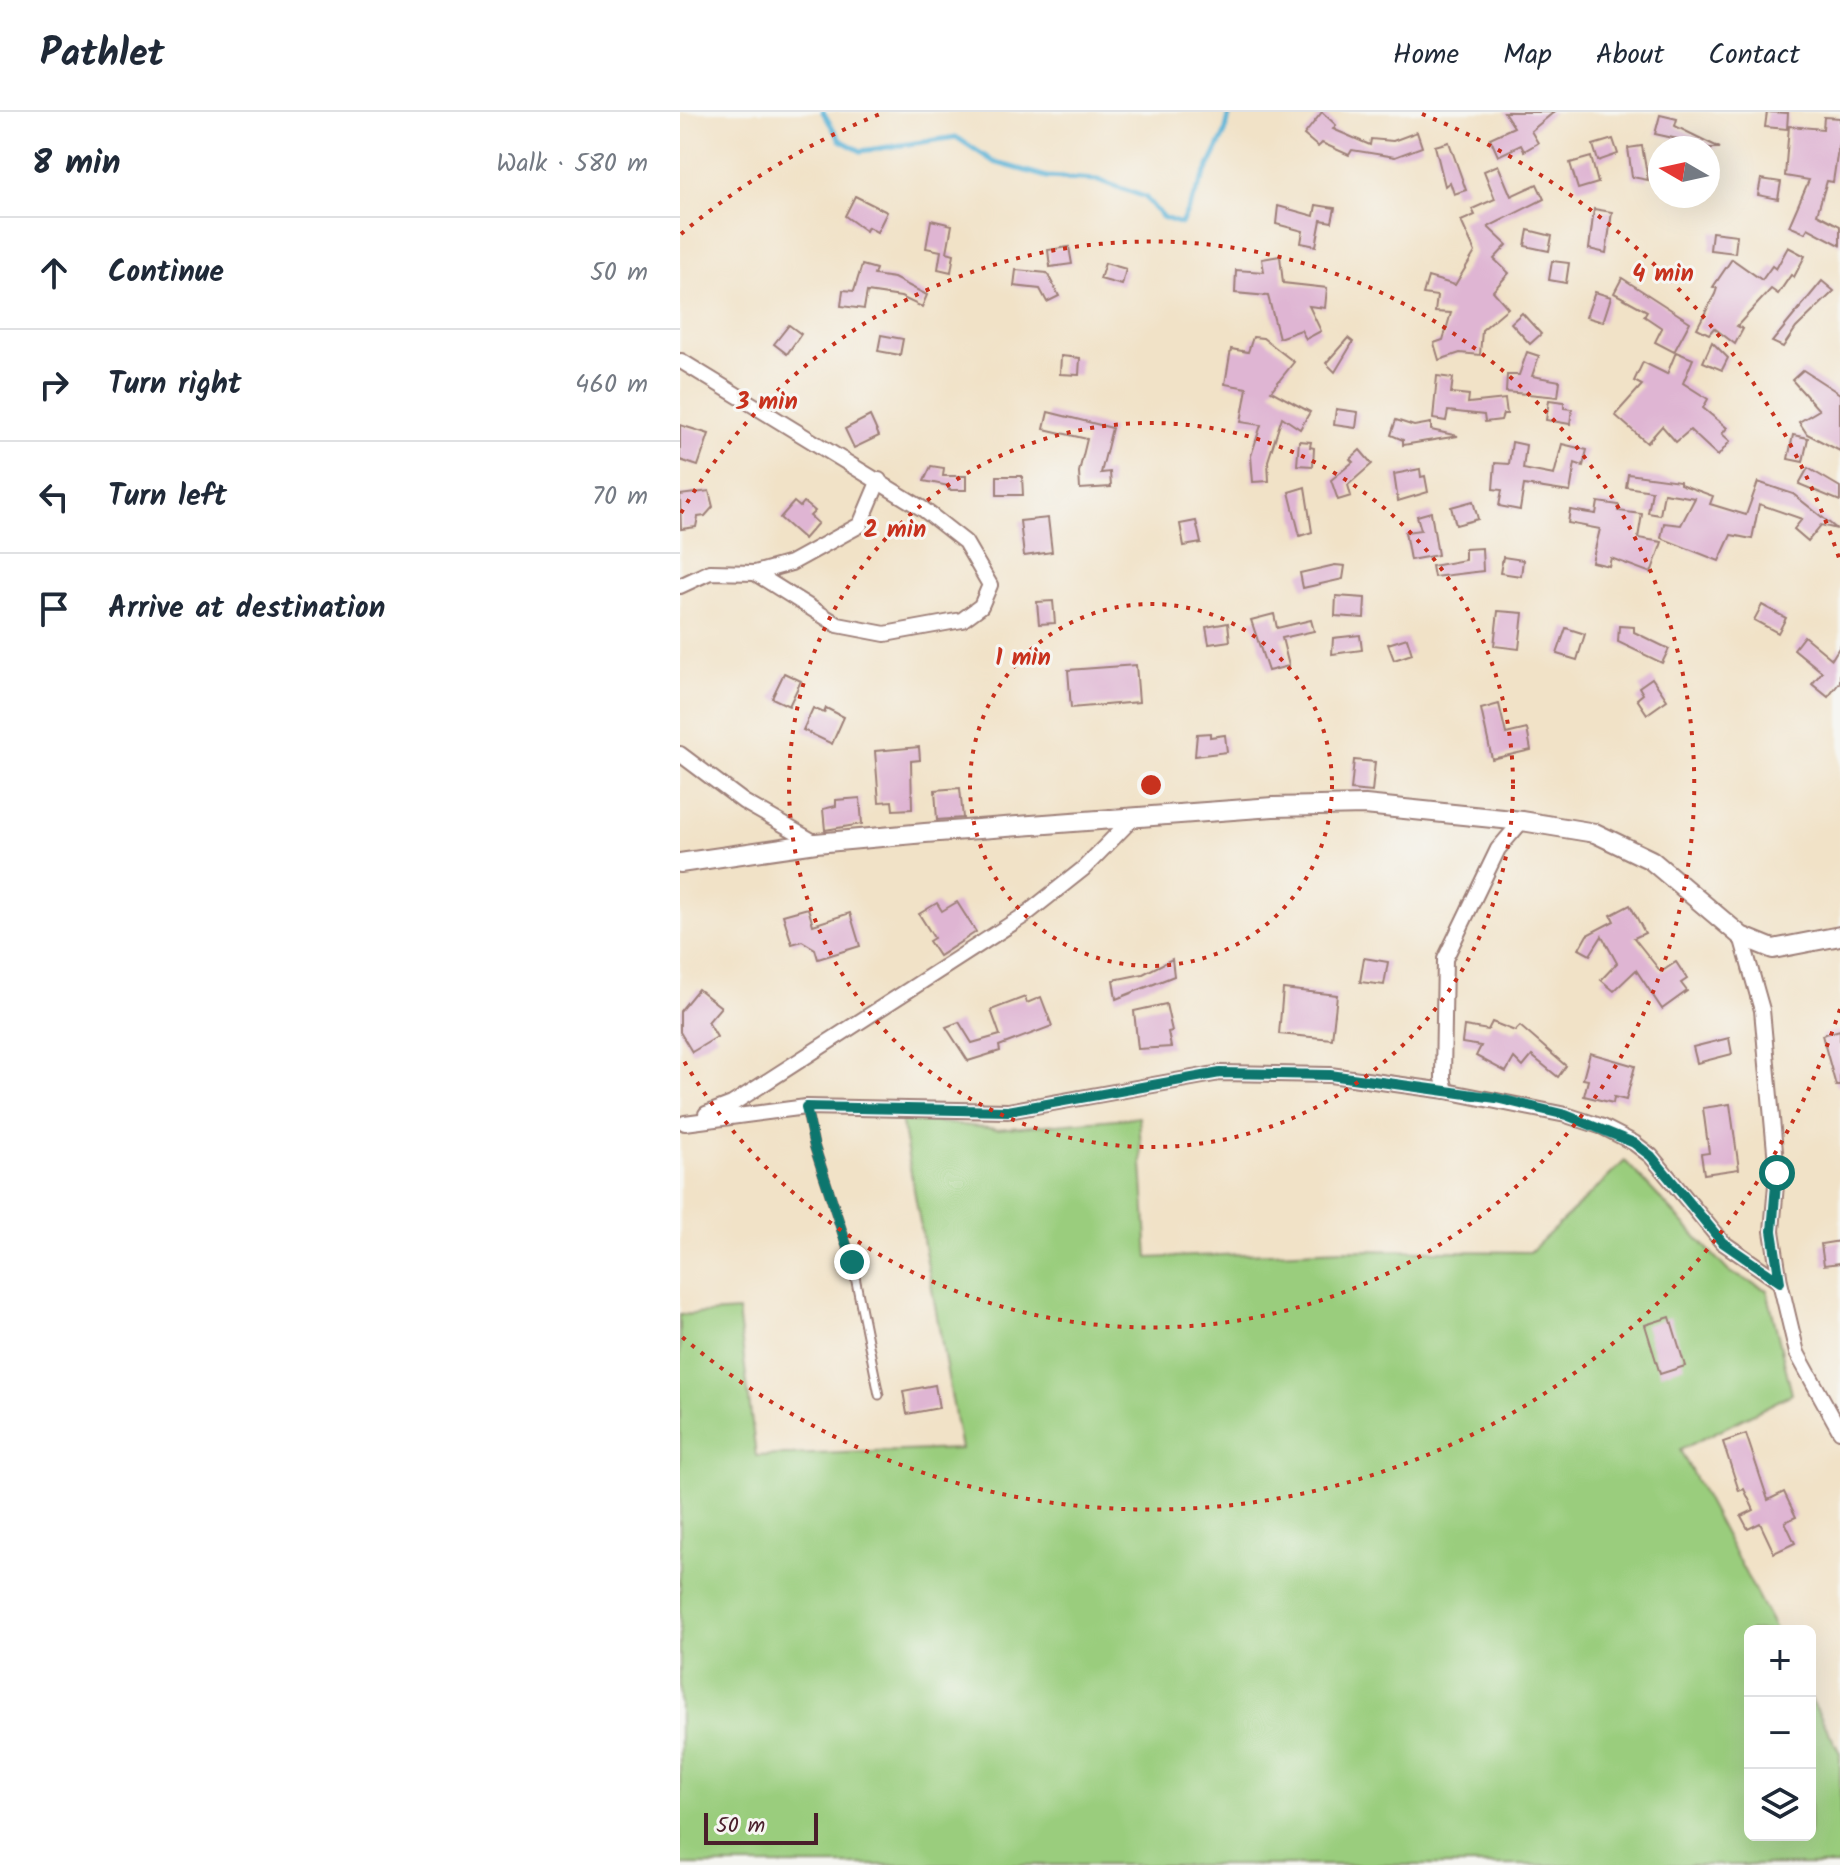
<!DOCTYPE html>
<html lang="en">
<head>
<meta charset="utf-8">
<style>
	:root { --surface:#fff; --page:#f2f2f3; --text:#1f2937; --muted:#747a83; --line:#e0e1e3 }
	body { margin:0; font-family:Kalam,sans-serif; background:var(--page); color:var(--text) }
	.controls { position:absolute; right:24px; bottom:24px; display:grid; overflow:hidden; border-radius:12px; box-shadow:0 8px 32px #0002 }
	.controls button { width:72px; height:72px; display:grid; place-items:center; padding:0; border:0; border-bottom:2px solid var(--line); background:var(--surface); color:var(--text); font:40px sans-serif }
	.compass { position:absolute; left:968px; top:24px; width:72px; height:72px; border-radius:50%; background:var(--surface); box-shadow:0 8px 32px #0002; rotate:279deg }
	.scale { position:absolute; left:24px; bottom:20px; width:114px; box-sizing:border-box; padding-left:8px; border:4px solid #4a1f2b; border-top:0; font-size:22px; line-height:28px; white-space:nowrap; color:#4a1f2b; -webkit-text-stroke:6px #f6f6f2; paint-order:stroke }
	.stop { position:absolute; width:24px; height:24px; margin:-18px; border:6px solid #0f766e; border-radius:50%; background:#fff }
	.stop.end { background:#0f766e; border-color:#fff; box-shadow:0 2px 8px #0008 }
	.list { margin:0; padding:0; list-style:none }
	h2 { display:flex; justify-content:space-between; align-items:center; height:104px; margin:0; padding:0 32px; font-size:34px }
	h2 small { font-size:26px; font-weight:400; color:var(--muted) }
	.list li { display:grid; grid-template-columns:52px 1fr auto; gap:24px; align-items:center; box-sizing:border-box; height:112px; padding:0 32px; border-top:2px solid var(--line) }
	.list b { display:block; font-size:30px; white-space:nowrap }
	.list em { font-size:26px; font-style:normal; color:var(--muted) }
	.icon { flex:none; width:44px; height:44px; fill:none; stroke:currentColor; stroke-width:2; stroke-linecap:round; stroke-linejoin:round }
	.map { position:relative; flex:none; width:1160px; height:1753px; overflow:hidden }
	header { display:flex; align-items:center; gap:48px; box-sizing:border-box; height:112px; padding:0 40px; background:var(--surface); border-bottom:2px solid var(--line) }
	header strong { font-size:38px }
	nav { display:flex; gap:44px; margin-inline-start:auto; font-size:28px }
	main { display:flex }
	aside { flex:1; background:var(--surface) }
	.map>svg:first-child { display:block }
	.green { fill:#9acd7d; stroke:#727654; stroke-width:2 }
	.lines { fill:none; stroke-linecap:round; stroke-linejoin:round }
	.stream { stroke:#5ab3d7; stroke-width:5 }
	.building { fill:#dfb5d3 }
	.service-casing { stroke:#9e8079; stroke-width:11 }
	.minor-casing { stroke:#9e8079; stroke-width:18 }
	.tertiary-casing { stroke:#9e8079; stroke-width:22 }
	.service { stroke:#fff; stroke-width:7 }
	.minor { stroke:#fff; stroke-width:14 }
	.tertiary { stroke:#fff; stroke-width:18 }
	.route { stroke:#0f766e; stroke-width:10 }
	.ring { fill:none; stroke:#c8321e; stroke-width:4; stroke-dasharray:4 8 }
	.centre { fill:#c8321e; stroke:#f6f6f2; stroke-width:4 }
	.ring-label { font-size:24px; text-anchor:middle; font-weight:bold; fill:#c8321e; stroke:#f6f6f2; stroke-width:6; stroke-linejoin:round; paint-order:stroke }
</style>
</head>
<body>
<header>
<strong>Pathlet</strong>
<nav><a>Home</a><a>Map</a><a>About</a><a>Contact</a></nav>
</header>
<main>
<aside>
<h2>8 min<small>Walk · 580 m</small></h2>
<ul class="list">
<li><svg class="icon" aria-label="ahead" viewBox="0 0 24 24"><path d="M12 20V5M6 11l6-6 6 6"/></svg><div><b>Continue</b></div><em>50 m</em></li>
<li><svg class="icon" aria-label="right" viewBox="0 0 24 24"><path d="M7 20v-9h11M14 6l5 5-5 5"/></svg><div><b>Turn right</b></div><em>460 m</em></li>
<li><svg class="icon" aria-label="left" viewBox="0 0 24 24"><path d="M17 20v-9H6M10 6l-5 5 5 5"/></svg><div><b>Turn left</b></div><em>70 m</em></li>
<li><svg class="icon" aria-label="arrive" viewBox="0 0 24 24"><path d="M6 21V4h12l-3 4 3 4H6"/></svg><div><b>Arrive at destination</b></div></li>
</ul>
</aside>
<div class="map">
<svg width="1160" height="1753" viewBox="0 0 1160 1753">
	<rect width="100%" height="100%" fill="#f6f6f2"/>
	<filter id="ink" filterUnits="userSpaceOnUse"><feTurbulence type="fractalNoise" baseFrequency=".0125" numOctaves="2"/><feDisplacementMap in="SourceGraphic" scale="16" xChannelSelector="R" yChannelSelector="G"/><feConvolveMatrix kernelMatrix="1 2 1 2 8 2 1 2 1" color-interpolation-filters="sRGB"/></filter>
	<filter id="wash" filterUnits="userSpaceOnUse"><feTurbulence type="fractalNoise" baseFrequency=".006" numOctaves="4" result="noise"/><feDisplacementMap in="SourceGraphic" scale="32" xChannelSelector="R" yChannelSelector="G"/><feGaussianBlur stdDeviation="1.8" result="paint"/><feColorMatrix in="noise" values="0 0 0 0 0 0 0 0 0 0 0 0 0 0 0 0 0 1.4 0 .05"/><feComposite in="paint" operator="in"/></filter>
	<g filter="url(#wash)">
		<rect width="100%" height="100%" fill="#f1e2c7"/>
		<polygon class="green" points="459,1005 468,1146 663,1138 850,1140 945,1049 1049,1160 1087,1178 1112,1282 1000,1338 1096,1519 1070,1519 1070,1723 1130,1723 1130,1585 1160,1641 1160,1753 0,1753 0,1203 58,1199 76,1344 281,1337 221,1006 317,1017"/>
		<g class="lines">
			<polyline class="stream" points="143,0 160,28 181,39 276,25 314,50 367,65 418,68 465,85 482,105 501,112 545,21 550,0"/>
		</g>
		<g id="blocks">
			<g class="building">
				<polygon points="642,0 656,13 653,17 690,33 691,27 713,29 737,20 742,35 715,45 672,38 669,43 642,31 638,35 624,23"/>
				<polygon points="824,0 874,0 851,19 858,31 844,39 841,33 818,44 810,26 834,15"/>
				<polygon points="1087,0 1108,1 1107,17 1085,15"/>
				<polygon points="980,3 997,7 995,14 1040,36 998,36 1002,28 975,22"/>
				<polygon points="1144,5 1160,6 1160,24 1153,70 1147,69 1137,102 1160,114 1160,133 1128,116 1125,121 1109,114 1129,68 1105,64 1109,14 1143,17"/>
				<polygon points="933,27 938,42 918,49 913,33"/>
				<polygon points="769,30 786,78 774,82 770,70 765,74 755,34"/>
				<polygon points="962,34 968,68 952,65 948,36"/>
				<polygon points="911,45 918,71 898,77 890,51"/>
				<polygon points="818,53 831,84 857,72 864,87 808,115 827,133 814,147 829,161 813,179 828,196 802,218 800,243 780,241 759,248 754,231 763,228 771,201 755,200 757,184 743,182 748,165 775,173 795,140 781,109 795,103 792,97 815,87 804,59"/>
				<polygon points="1081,67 1101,70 1098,87 1078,83"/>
				<polygon points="175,84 207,100 197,120 188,115 186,119 165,104"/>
				<polygon points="636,93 655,96 652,110 641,108 636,134 621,131 623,119 596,112 598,94 634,104"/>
				<polygon points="914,97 932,100 926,141 909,137"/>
				<polygon points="251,108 272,113 267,140 274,142 271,160 258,157 261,139 246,136"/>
				<polygon points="848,118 872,124 869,139 845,134"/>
				<polygon points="1032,120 1057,123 1055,141 1030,138"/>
				<polygon points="389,135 392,152 370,155 368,138"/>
				<polygon points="1108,135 1125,144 1114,165 1111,163 1098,182 1091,177 1057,214 1063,217 1055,232 1034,216 1029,222 1017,216 1035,182 1037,176 1033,175 1052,147 1082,168 1092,154 1096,157"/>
				<polygon points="600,144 603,171 647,176 645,196 629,194 641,219 626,227 621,218 599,226 588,184 555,181 556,158 584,160 582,147"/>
				<polygon points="872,149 889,151 886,171 869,168"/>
				<polygon points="425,151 446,157 442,173 420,167"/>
				<polygon points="182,153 196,157 194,163 214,166 247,183 242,195 221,185 187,180 184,197 161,194 163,178 174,179"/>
				<polygon points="336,158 367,161 379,184 367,190 360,177 334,174"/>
				<polygon points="942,166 1010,210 994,240 975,230 982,216 964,204 967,199 934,181"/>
				<polygon points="1142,169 1154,179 1116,216 1103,235 1092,230"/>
				<polygon points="915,180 931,185 923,210 906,205"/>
				<polygon points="842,201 861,222 850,232 831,211"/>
				<polygon points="109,213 121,222 107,242 94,232"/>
				<polygon points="201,223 223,227 220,243 198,239"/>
				<polygon points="573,225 583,226 614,250 591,279 630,300 620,317 602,305 588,349 589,369 573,370 571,344 581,313 561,310 567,276 545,272 551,237 568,240"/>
				<polygon points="668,226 673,230 655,260 646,251"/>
				<polygon points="1032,230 1048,246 1042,258 1023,250"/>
				<polygon points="847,240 859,244 852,264 880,269 878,285 826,280 827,263 839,263"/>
				<polygon points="996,240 1013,247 1003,271 1028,287 1023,296 1047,316 1042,322 1050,329 1038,344 1010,318 996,330 982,314 967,331 935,303 962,273 954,269 963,250 987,262"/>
				<polygon points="381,244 400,246 399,263 380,262"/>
				<polygon points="1123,258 1160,282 1160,339 1127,322 1119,310 1139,298 1112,268"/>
				<polygon points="757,264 773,266 771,281 789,283 788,291 825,287 827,302 823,302 821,308 805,310 804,303 768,299 766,309 753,307"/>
				<polygon points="869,288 884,290 884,296 892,297 890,312 866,308"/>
				<polygon points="656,297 678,300 676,316 654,313"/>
				<polygon points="368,300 432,316 421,361 430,360 431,375 400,377 399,360 407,327 364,317"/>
				<polygon points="190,304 199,324 174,336 165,317"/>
				<polygon points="716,308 734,314 751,311 751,318 778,324 723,333 723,328 711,323"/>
				<polygon points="0,313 29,322 18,354 0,348"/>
				<polygon points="1113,323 1128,326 1123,350 1108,347"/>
				<polygon points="619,329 631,330 630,335 634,336 633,354 617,353"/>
				<polygon points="832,330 846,333 843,357 874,363 882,332 907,338 903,354 895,351 890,380 844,373 840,398 819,394 822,378 813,377 815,351 829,352"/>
				<polygon points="680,338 692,352 668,373 671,384 658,388 651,368 673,350 670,347"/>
				<polygon points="251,354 264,356 263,364 286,364 286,378 269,378 269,374 244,369"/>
				<polygon points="1128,356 1160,375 1160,389 1119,372"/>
				<polygon points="740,357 741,365 745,364 748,380 718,389 714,362"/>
				<polygon points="948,362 1000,369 1000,372 1033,384 1030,392 1066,403 1078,370 1113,382 1157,417 1141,413 1128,429 1114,417 1122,407 1079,392 1072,427 1051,423 1039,449 981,426 984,411 1001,413 1015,386 984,381 980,403 968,401 972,379 946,375"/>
				<polygon points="317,364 342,364 343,383 317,383"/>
				<polygon points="625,375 632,420 620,424 609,380"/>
				<polygon points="29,379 33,395 25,404 18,405 16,415 1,417 0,383"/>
				<polygon points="793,389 798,407 776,413 771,395"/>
				<polygon points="114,390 120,395 124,390 135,399 130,404 138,411 124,427 100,406"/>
				<polygon points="918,390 939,393 938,399 962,402 958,426 982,430 971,461 931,446 929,454 912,450 920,417 888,411 890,398 916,402"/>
				<polygon points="751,400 758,443 730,448 725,420 741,418 737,404"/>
				<polygon points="368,406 372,440 344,444 340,409"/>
				<polygon points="516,409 521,431 504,434 500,412"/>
				<polygon points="802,436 803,459 754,465 752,454 785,448 785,437"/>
				<polygon points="823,445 843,448 841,464 820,461"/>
				<polygon points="655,453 665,454 663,467 623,476 620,461"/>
				<polygon points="656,484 685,486 684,506 655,504"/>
				<polygon points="373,489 375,511 359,512 357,490"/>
				<polygon points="1082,493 1106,506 1098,521 1074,508"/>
				<polygon points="818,499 843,501 839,537 814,534"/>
				<polygon points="594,502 597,516 631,508 634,519 602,526 609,554 588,559 571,508"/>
				<polygon points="548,511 550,529 529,532 526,515"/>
				<polygon points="939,514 954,515 954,520 989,537 982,551 938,530"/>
				<polygon points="886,516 905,522 897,548 877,542"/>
				<polygon points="680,523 682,538 652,542 653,526"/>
				<polygon points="1124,524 1152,547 1160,534 1160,570 1148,585 1132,572 1142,560 1114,537"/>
				<polygon points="727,526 732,542 714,548 708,532"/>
				<polygon points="456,553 459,590 391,596 388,558"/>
				<polygon points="104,561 121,569 109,594 92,586"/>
				<polygon points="972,566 987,588 967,602 957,587 963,582 959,575"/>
				<polygon points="819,592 826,622 847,617 851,638 812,647 801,597"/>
				<polygon points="133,596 144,601 146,596 164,605 152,632 123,618"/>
				<polygon points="530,621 530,625 545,623 547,640 515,644 517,622"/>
				<polygon points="239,635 240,648 231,649 232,697 213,698 212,689 199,690 195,639"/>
				<polygon points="674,648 695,650 692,680 671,678"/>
				<polygon points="280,676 283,706 257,708 255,678"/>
				<polygon points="180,686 182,712 145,718 143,697 156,694 156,688"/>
				<polygon points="277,790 296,820 259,844 249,829 254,826 239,802 257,791 262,799"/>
				<polygon points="950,793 965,821 954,826 981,860 996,850 1007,867 1001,871 1007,879 982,897 956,858 934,879 921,868 937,851 922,824 910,843 899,837 907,823 934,809 931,803"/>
				<polygon points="128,796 133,813 170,801 180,834 138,847 135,837 122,829 112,832 103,803"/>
				<polygon points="684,846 708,850 704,873 680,870"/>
				<polygon points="492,847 494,864 436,887 433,868 463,862"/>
				<polygon points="18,877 41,895 28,910 37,925 12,940 0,920 0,899"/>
				<polygon points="603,877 657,883 652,927 599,922"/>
				<polygon points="345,885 347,891 361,885 372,914 319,934 320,939 288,949 266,915 279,910 292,931 320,923 311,898"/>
				<polygon points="486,892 492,919 488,920 491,935 458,937 454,899"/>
				<polygon points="812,910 835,919 840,914 886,954 878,965 852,944 843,955 834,946 826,960 796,944 801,934 782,931 784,914 808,918"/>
				<polygon points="1160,918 1160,974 1156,974 1142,923"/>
				<polygon points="1049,926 1052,942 1017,951 1013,935"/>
				<polygon points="910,941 955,954 946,988 934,985 933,991 904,984 908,968 903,967"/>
				<polygon points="1050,992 1059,1057 1024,1062 1021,1042 1029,1041 1023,996"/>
				<polygon points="1160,1129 1160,1151 1144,1153 1141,1132"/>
				<polygon points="990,1205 1005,1254 980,1262 965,1213"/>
				<polygon points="255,1273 259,1296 227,1302 223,1279"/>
				<polygon points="1066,1322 1088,1388 1104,1380 1116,1405 1105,1410 1115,1431 1094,1441 1080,1411 1068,1417 1061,1404 1074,1398 1064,1377 1059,1379 1043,1330"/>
			</g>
		</g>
	</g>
	<g filter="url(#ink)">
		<use href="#blocks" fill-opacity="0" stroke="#9e8079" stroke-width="2"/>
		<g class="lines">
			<defs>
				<polyline id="service" points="126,995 134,1033 172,1150 199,1283"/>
				<g id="minor">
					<polyline points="75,461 111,451 180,413 199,368"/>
					<polyline points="0,474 30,460 75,461 158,513 205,522 282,508 301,494 310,473 285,430 243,397 1,249"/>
					<polyline points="0,642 64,690 136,731"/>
					<polyline points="1061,824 1082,898 1097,1061 1092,1119 1100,1170 1117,1241 1160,1319"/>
					<polyline points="766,979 763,966 765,847 818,737 842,709"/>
					<polyline points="26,1002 52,992 345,803 403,757 454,705"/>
					<polyline points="5,1011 126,995 328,999 540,961 650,963 766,979 886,1003 923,1015 954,1031 971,1044 1042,1130 1100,1170"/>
				</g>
				<polyline id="tertiary" points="0,751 136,731 245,721 593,695 685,693 842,709 915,721 971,748 1061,824 1093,837 1160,824"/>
			</defs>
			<use href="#service" class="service-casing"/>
			<use href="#minor" class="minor-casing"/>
			<use href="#tertiary" class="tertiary-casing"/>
			<use href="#service" class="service"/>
			<use href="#minor" class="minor"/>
			<use href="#tertiary" class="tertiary"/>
		</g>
	</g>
	<g class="lines" filter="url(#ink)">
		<polyline class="route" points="172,1150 134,1033 126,995 328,999 540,961 650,963 816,986 886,1003 954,1031 971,1044 1042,1130 1100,1170 1092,1119 1097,1061"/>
	</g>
	<g class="ring">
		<circle cx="471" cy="673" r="181"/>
		<circle cx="471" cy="673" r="362"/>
		<path d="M1 401A543 543 0 1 1 1 944"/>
		<path d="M1160 897A724 724 0 0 1 1 1224M1 122A724 724 0 0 1 200 2M742 2A724 724 0 0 1 1160 449"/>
	</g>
	<circle cx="471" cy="673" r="12" class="centre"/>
	<g class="ring-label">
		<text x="983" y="169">4 min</text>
		<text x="87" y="297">3 min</text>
		<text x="215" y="425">2 min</text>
		<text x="343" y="553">1 min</text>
	</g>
</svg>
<div class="controls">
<button>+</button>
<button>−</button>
<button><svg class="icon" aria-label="layers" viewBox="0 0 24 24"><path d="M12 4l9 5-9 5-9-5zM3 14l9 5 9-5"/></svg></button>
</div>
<svg class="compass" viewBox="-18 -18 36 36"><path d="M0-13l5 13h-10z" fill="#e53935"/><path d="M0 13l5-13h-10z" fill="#747a83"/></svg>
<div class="scale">50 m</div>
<div class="stop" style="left:1097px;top:1061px"></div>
<div class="stop end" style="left:172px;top:1150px"></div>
</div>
</main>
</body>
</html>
